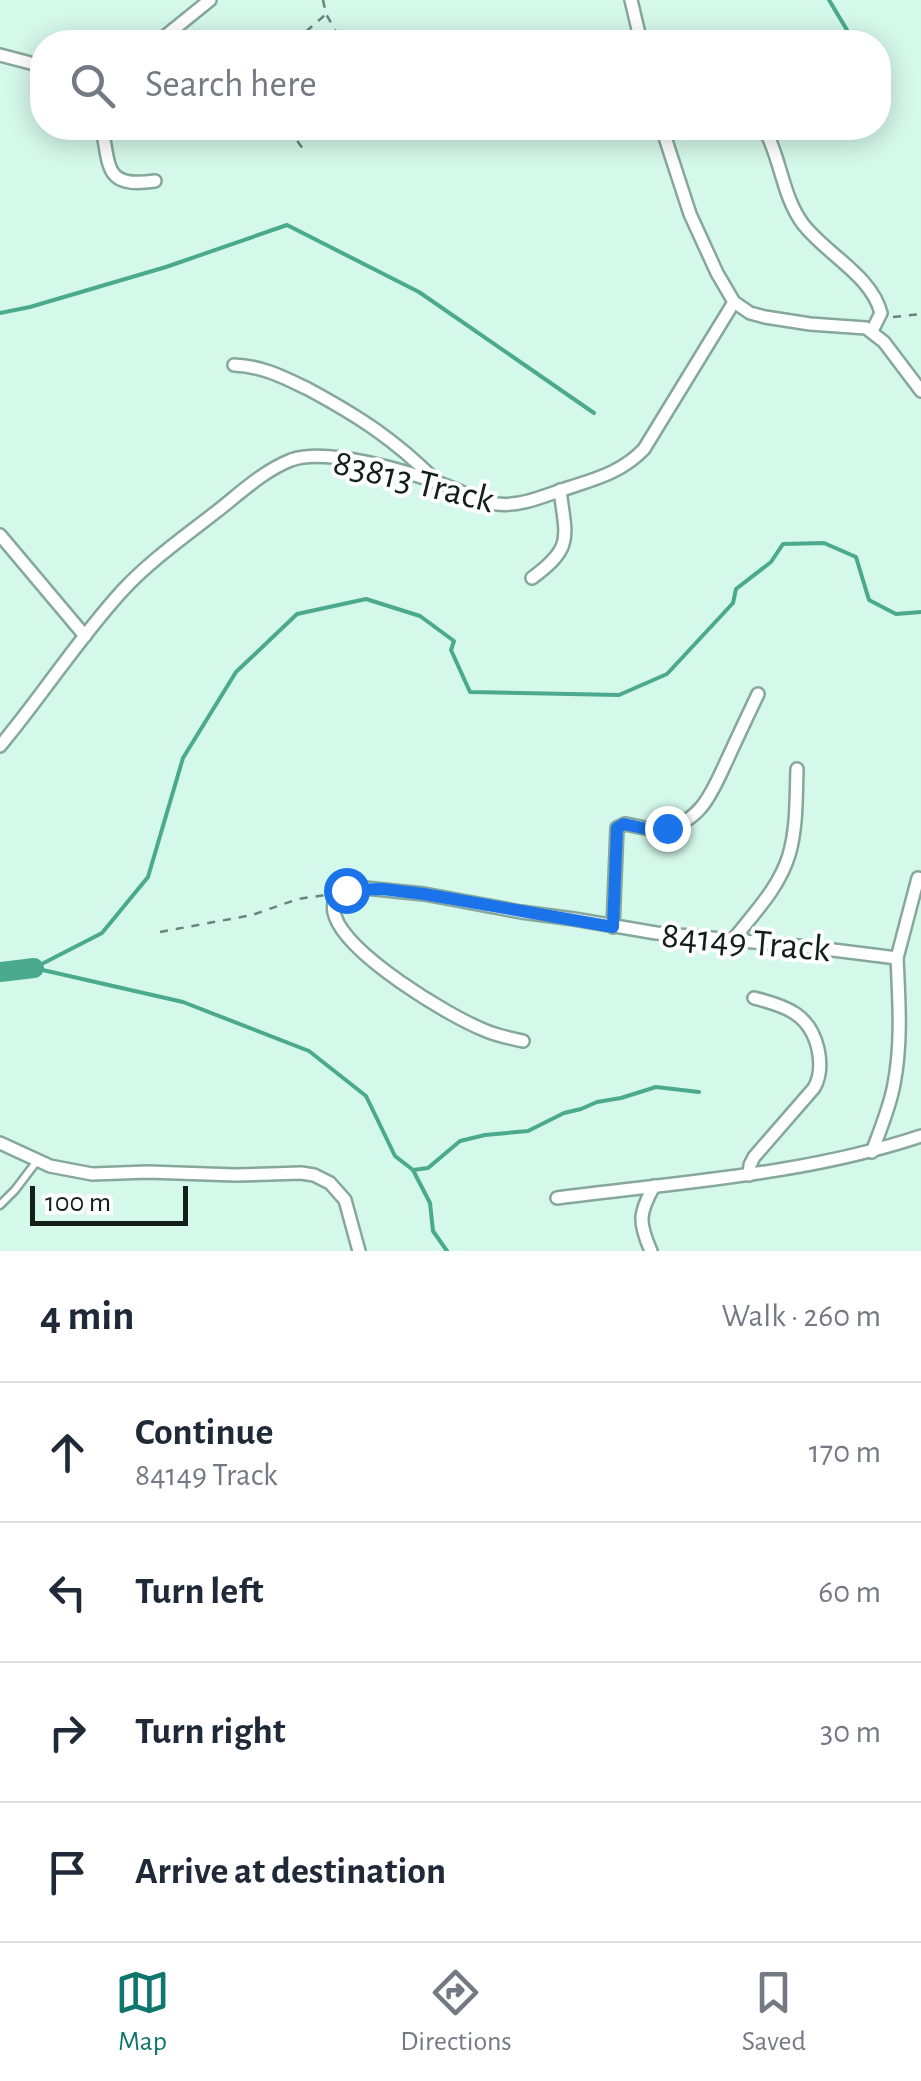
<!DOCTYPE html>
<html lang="en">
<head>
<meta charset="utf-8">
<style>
	:root { --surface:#fff; --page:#f2f2f3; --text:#1f2937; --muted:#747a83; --line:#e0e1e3; --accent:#0f766e }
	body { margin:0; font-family:"Alegreya Sans",sans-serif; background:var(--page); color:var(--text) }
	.scale { position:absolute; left:30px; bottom:25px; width:158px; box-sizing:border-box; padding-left:10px; border:5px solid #121f1b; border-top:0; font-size:28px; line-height:35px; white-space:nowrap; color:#121f1b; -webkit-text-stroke:8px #fff; paint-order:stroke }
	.stop { position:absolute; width:30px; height:30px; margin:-22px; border:8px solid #1a73e8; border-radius:50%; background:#fff }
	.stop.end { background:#1a73e8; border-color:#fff; box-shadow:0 2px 10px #0008 }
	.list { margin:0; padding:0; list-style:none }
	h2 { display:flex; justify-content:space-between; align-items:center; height:130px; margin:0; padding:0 40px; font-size:42px }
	h2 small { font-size:32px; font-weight:400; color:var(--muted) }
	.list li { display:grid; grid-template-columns:65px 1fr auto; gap:30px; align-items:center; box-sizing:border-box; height:140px; padding:0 40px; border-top:2px solid var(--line) }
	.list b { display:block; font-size:38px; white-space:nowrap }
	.list p { margin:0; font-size:32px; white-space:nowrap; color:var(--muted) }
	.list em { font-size:32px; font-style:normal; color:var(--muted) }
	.icon { flex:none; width:55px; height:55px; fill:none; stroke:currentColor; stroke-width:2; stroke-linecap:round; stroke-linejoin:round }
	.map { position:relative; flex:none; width:921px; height:1251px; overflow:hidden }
	.search { position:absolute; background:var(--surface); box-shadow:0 5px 25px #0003; left:30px; right:30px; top:30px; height:110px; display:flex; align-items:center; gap:25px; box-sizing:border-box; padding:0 35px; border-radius:40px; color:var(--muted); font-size:38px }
	.sheet { height:690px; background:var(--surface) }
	nav { display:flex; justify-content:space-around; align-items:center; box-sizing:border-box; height:140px; border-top:2px solid var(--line); background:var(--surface); font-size:28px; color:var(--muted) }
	nav a { display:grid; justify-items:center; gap:5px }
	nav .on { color:var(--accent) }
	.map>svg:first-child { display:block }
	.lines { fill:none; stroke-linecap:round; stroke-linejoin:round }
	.stream { stroke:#4baa8e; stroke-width:4 }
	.river { stroke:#4baa8e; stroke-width:20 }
	.lane-casing { stroke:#86a79b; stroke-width:11 }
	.street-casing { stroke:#86a79b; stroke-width:16 }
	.path { stroke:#6b837a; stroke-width:2.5; stroke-dasharray:8 8; stroke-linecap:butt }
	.lane { stroke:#fff; stroke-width:6 }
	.street { stroke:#fff; stroke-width:11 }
	.route { stroke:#1a73e8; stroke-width:12 }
	.labels { text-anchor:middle; stroke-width:8; stroke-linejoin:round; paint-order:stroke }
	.street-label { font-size:38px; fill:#121f1b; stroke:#fff }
</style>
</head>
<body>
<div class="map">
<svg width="921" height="1251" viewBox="0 0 921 1251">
	<rect width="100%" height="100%" fill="#d4f8ea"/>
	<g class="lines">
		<g class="stream">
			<polyline points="829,0 853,40"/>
			<polyline points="0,313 30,307 166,267 287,225 419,292 594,413"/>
			<polyline points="34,968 102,933 148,877 183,758 236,672 297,614 366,599 420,616 454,641 451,650 470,692 619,695 667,674 733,603 736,589 771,562 783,544 824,543 856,557 869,600 896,614 921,612"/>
			<polyline points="34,968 183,1002 309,1051 366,1096 395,1156 413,1170 430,1203 433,1231 447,1251"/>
			<polyline points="413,1170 428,1168 460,1141 485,1135 528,1131 564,1113 581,1109 597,1102 621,1098 656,1087 699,1092"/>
		</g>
		<polyline class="river" points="0,972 34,968"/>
		<defs>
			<polyline id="lane" points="0,1205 15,1190 37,1161"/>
			<g id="street">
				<polyline points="631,0 641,42"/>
				<polyline points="158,42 210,0"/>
				<polyline points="0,55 42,66"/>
				<path d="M102 128C110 169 105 188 155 181"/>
				<polyline points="662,128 690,214 717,273 734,302 750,313 765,317 810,324 866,328 884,342 921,391"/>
				<path d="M764 128C781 158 782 196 803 224 826 254 871 275 881 313L872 331"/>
				<path d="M234 365C262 366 283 377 308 389 358 416 394 439 435 480"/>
				<polyline points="0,535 85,636"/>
				<path d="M532 578C574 547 566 538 560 490"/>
				<path d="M0 746C42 696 78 639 123 590 150 561 184 537 216 512 239 494 263 471 291 460 329 447 410 472 447 486 463 492 480 502 497 504 522 507 548 494 571 487 599 478 623 471 644 449L734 302"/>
				<path d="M613 927 617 828 625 824C638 826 650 831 663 829 703 822 713 789 728 758 738 736 748 715 758 694"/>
				<path d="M733 940C754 913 779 888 789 855 797 828 796 797 797 769"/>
				<path d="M523 1041C510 1038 497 1036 484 1030 447 1015 348 955 335 916 332 908 333 902 337 894L346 889 365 888 424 894 521 912 574 919 656 933 809 947 897 958 918 878"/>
				<polyline points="0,1143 50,1166 92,1174 148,1172 236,1175 301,1173 314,1175 330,1183 345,1200 359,1251"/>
				<path d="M872 1152C880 1130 890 1107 894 1084 902 1043 899 1000 897 958"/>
				<path d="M749 1175 750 1165 754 1157 814 1088C821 1076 821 1063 818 1049 810 1014 786 1006 754 998"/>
				<path d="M557 1198C679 1182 804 1175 921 1136"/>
				<path d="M651 1251C638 1222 639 1213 654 1186"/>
			</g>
		</defs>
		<use href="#lane" class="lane-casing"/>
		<use href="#street" class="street-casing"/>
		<g class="path">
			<polyline points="323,0 326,14 342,42"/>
			<polyline points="294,42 325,15"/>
			<polyline points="288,128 303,149"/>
			<polyline points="893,317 921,314"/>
			<polyline points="160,932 252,915 298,899 325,895"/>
		</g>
		<use href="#lane" class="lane"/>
		<use href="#street" class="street"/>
	</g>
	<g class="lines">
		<polyline class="route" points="346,890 382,889 424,894 613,927 617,828 624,824 647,829 667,828"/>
	</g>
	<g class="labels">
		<g class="street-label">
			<text transform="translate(414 480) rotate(14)" y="13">83813 Track</text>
			<text transform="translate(746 941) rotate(5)" y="13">84149 Track</text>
		</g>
	</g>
</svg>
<div class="scale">100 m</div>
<div class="stop" style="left:346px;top:890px"></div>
<div class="stop end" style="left:667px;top:828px"></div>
<div class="search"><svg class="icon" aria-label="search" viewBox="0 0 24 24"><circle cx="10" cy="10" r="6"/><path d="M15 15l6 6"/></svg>Search here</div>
</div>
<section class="sheet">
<h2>4 min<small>Walk · 260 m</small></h2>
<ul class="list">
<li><svg class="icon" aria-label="ahead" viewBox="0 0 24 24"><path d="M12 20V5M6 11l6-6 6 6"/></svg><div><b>Continue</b><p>84149 Track</p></div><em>170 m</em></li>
<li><svg class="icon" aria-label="left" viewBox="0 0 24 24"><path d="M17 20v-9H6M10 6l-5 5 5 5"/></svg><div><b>Turn left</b></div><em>60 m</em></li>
<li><svg class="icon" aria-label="right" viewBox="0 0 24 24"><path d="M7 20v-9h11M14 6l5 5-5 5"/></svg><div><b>Turn right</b></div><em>30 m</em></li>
<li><svg class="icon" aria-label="arrive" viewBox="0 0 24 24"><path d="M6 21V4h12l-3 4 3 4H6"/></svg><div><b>Arrive at destination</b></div></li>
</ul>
</section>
<nav>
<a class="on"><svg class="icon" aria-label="map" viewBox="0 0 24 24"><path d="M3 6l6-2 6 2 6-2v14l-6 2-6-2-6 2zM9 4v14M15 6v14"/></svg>Map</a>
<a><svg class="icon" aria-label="directions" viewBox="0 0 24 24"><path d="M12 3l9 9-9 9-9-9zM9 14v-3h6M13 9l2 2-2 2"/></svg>Directions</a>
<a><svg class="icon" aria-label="saved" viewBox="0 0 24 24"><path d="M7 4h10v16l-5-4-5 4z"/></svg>Saved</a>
</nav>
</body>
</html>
